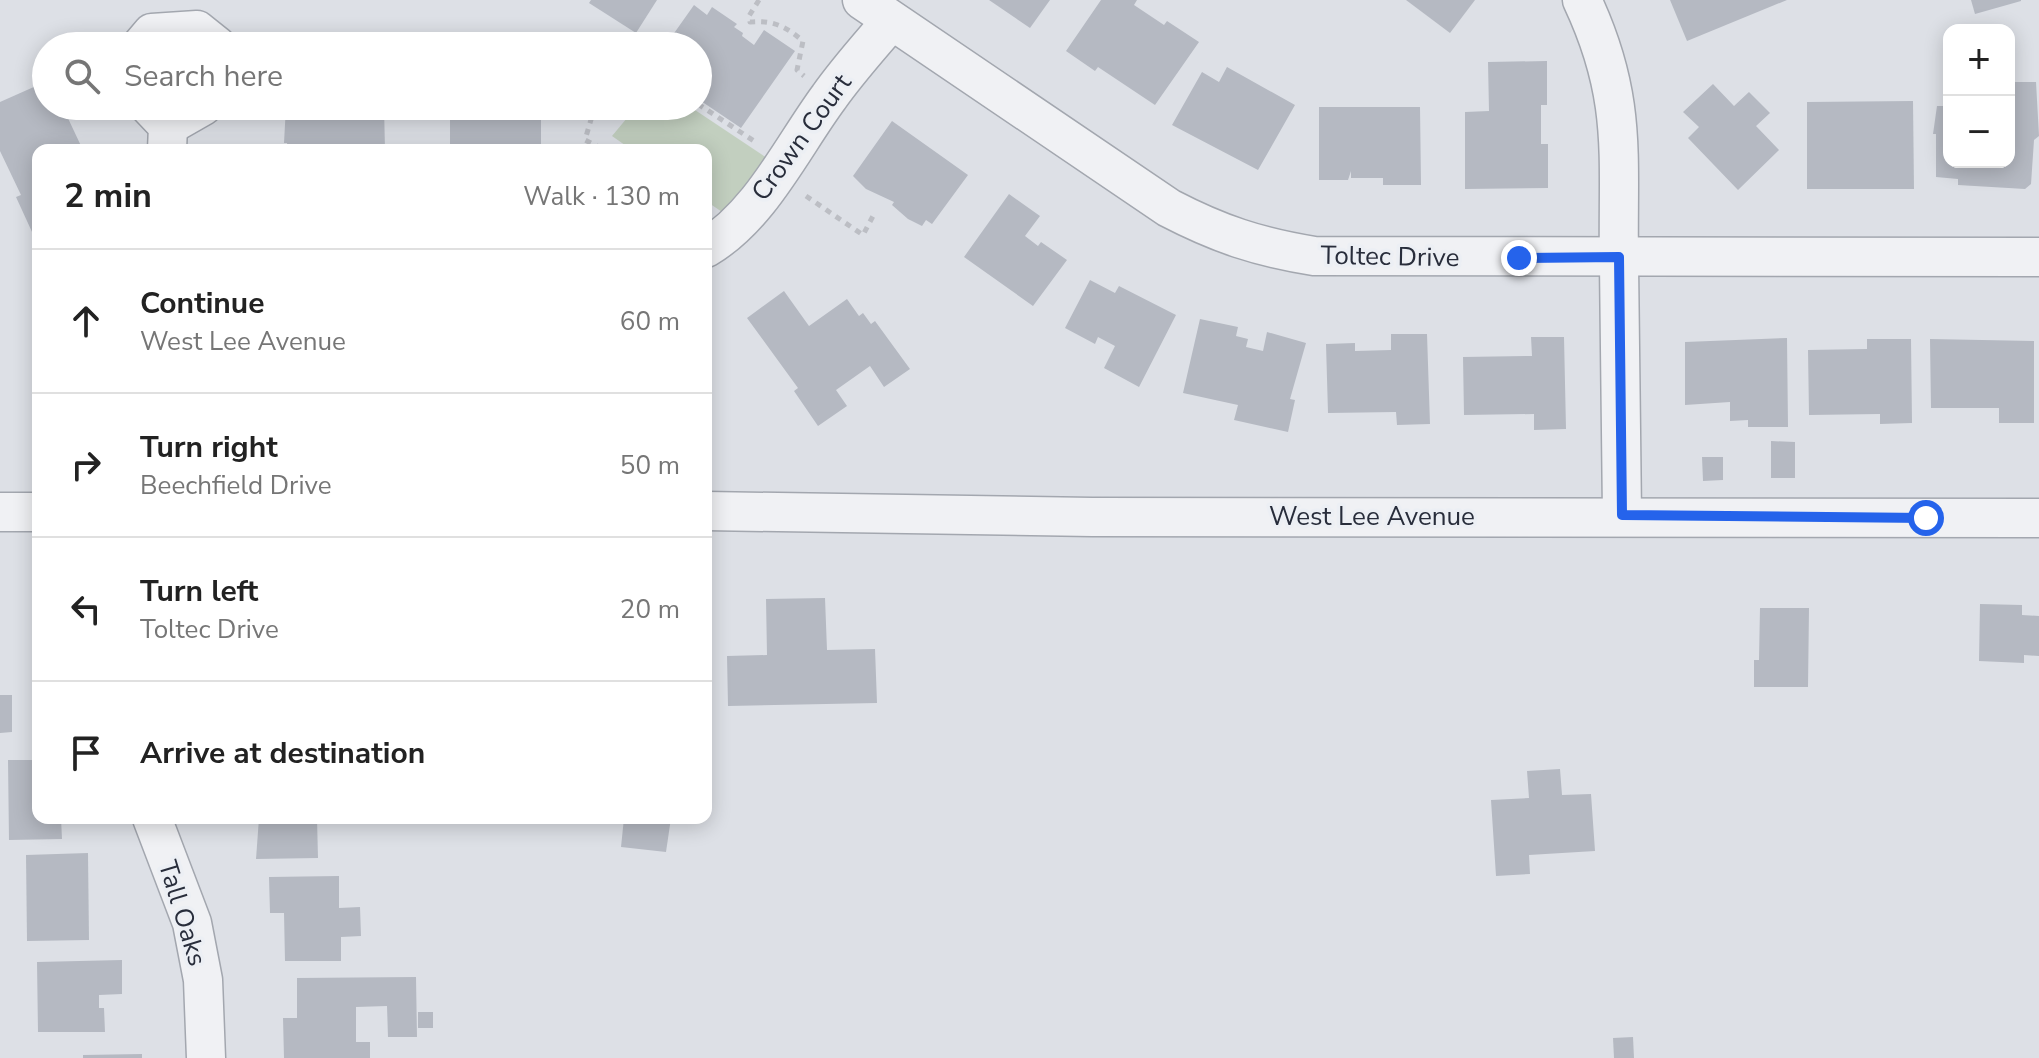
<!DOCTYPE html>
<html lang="en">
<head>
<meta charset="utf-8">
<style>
	:root { --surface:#fff; --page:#f6f6f6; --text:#222; --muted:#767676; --line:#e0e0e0 }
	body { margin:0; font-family:"Nunito Sans",sans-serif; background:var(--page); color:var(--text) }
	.controls { position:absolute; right:24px; top:24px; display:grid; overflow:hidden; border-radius:16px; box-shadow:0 4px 20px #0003 }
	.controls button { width:72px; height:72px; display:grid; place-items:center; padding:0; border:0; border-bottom:2px solid var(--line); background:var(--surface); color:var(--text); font:40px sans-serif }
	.stop { position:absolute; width:24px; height:24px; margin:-18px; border:6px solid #2563eb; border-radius:50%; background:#fff }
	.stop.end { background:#2563eb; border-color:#fff; box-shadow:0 2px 8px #0008 }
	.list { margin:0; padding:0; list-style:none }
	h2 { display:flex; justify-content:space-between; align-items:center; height:104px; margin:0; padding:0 32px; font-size:34px }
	h2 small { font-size:26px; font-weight:400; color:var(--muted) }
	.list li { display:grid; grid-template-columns:52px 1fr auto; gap:24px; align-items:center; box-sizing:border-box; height:144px; padding:0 32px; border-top:2px solid var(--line) }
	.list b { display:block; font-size:30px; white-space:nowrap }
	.list p { margin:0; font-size:26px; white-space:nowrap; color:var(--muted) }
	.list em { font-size:26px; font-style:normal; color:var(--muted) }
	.icon { flex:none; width:44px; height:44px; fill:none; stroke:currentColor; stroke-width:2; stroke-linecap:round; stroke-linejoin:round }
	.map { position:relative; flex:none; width:2039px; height:1058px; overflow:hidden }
	.search { position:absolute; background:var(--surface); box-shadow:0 4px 20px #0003; left:32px; top:32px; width:680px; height:88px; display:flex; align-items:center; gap:20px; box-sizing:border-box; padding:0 28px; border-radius:44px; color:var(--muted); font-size:30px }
	.panel { position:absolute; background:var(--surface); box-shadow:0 4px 20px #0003; left:32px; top:144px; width:680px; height:680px; border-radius:16px }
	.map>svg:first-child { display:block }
	.green { fill:#c2cfbf }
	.building { fill:#b5b9c2 }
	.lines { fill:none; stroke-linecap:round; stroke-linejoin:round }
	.minor-casing { stroke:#a3a7af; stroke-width:41 }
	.path { stroke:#bcbec4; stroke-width:5; stroke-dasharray:6 6; stroke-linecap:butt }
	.minor { stroke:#f0f1f4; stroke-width:38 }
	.route { stroke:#2563eb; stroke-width:10 }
	.labels { text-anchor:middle; stroke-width:7; stroke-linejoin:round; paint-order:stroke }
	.street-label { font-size:26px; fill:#282d3b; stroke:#eceff4 }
</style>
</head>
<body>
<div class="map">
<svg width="2039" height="1058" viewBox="0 0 2039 1058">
	<rect width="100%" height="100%" fill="#dde0e6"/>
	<polygon class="green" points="637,106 689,106 767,158 725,214 706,201 706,150 632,150 612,136"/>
	<g class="building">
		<polygon points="591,0 657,0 636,33 589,3"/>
		<polygon points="989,0 1050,0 1030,28"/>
		<polygon points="1101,0 1137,0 1134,5 1164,25 1167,21 1199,42 1155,105 1098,67 1095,71 1066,51"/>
		<polygon points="1406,0 1475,0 1450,33"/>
		<polygon points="1670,0 1787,0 1687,41"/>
		<polygon points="1971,0 2021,0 2021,1 1975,14"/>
		<polygon points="694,5 707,15 712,7 737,24 734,27 743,33 742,36 754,45 764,30 795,51 741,128 698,99 698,46 665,46"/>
		<polygon points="1547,61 1547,105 1541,105 1541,144 1548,144 1548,188 1465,189 1465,112 1489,111 1488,62"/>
		<polygon points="1227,67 1295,105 1258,170 1172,125 1202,72 1219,82"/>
		<polygon points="45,82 46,106 58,106 63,116 66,114 82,148 38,150 38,245 16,197 21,195 0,151 0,102"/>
		<polygon points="2009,82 2036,82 2039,136 2034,140 2031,184 2025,189 1958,185 1958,179 1936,177 1936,134 1933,134 1937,106 1949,106 1949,162 2009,162"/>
		<polygon points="1713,84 1734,106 1749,92 1770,113 1756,126 1779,150 1738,190 1688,138 1699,127 1683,112"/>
		<polygon points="1913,101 1914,189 1807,189 1807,102"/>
		<polygon points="286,106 384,106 385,150 288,150 287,143 284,143"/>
		<polygon points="1319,107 1420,107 1421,185 1383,185 1383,178 1351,178 1351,171 1348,180 1319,180"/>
		<polygon points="541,112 541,150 450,150 450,113"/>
		<polygon points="892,121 968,175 932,224 926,220 922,226 908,219 892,205 894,202 866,189 853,176"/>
		<polygon points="1009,194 1040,216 1025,236 1038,246 1041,242 1067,260 1033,306 964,257"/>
		<polygon points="1090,280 1115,293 1119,286 1176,315 1139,387 1104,368 1115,346 1098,337 1095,344 1065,328"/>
		<polygon points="784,291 809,326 847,299 859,316 863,313 871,324 875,321 910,369 884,387 870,366 836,390 847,406 818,426 794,391 798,388 747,318"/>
		<polygon points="1200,319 1238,327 1236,336 1248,339 1246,347 1263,351 1267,332 1306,343 1290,399 1295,400 1288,432 1234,420 1238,405 1183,393"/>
		<polygon points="1391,334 1427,334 1430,424 1397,425 1396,412 1328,413 1326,344 1355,343 1355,351 1391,350"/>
		<polygon points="1531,337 1564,337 1566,429 1534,430 1534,414 1464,415 1463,357 1532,356"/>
		<polygon points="1787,338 1788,427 1748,427 1748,420 1730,421 1730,402 1685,405 1685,342"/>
		<polygon points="1867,339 1911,339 1912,423 1880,424 1880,414 1809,415 1808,350 1867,349"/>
		<polygon points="1930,339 2034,341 2034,423 1999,423 1999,408 1931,408"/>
		<polygon points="1771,441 1795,442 1795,478 1771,478"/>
		<polygon points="1702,457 1723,457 1723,480 1703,481"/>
		<polygon points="825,598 827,650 875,649 877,703 728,706 727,656 767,655 766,599"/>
		<polygon points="1980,604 2022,605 2022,615 2039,616 2039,656 2024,655 2024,663 1979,661"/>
		<polygon points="1760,608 1809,608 1808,687 1754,687 1754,660 1759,660"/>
		<polygon points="0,695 12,695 12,732 0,733"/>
		<polygon points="8,760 38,760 38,818 61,818 62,839 9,840"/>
		<polygon points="1560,769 1562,795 1591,794 1595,851 1529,855 1530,874 1496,876 1491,800 1529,798 1527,771"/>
		<polygon points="259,818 317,818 318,858 256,859"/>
		<polygon points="624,818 671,818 666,852 621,847"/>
		<polygon points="88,853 89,940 27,941 26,855"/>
		<polygon points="339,876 339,908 360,907 361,936 341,937 341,961 285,961 284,913 270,913 269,877"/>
		<polygon points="122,960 122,994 99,995 99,1008 104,1008 105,1032 38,1032 37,962"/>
		<polygon points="416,977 417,1037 388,1037 387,1006 356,1007 356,1042 370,1042 370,1058 284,1058 283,1018 297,1018 297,978"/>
		<rect x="418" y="1012" width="15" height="16"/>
		<polygon points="1633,1037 1634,1058 1614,1058 1613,1038"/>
		<polygon points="142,1054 142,1058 83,1058 83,1055"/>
	</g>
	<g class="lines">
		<defs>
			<g id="minor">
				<path d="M862 0 1169 208C1219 234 1258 247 1314 256L2039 257"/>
				<path d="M1582 0C1629 100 1617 158 1619 264 1620 347 1621 431 1622 515"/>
				<polyline points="141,46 152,33 197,30 217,46"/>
				<polyline points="149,106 168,126 167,150"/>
				<polyline points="168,126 203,106"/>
				<path d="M706 248C761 215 792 147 829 97 848 70 870 46 891 21"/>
				<polyline points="706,511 1092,517 2039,518"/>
				<polyline points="0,512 38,512"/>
				<polyline points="152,818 192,923 203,980 206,1058"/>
			</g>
		</defs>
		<use href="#minor" class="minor-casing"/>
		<g class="path">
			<path d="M759 0 749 16 750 22C773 20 785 26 803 41L797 70 804 76"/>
			<polyline points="698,104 757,143"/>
			<polyline points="595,106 585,140 605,150"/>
			<polyline points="806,196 863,235 873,216"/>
		</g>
		<use href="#minor" class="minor"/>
	</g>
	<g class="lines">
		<polyline class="route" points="1519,258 1619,257 1622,515 1926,518"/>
	</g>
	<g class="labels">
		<g class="street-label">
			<text transform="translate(801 137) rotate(-54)" y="9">Crown Court</text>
			<text transform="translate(1390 256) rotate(1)" y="9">Toltec Drive</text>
			<text x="1372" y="525">West Lee Avenue</text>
			<text transform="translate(183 913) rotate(73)" y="9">Tall Oaks</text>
		</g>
	</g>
</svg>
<div class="controls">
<button>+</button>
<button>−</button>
</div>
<div class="stop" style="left:1926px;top:518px"></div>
<div class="stop end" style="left:1519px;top:258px"></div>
<div class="search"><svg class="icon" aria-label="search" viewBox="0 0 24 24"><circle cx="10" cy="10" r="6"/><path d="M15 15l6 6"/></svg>Search here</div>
<section class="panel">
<h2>2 min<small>Walk · 130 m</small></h2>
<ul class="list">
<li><svg class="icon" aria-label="ahead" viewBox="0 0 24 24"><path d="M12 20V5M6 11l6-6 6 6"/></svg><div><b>Continue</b><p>West Lee Avenue</p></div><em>60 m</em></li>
<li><svg class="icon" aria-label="right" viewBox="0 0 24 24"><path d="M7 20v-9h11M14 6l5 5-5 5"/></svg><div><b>Turn right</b><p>Beechfield Drive</p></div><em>50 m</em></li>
<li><svg class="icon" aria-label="left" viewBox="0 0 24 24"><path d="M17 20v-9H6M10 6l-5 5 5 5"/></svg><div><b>Turn left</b><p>Toltec Drive</p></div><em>20 m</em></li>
<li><svg class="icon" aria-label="arrive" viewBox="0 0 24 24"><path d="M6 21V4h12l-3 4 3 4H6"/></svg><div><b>Arrive at destination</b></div></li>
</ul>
</section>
</div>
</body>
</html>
